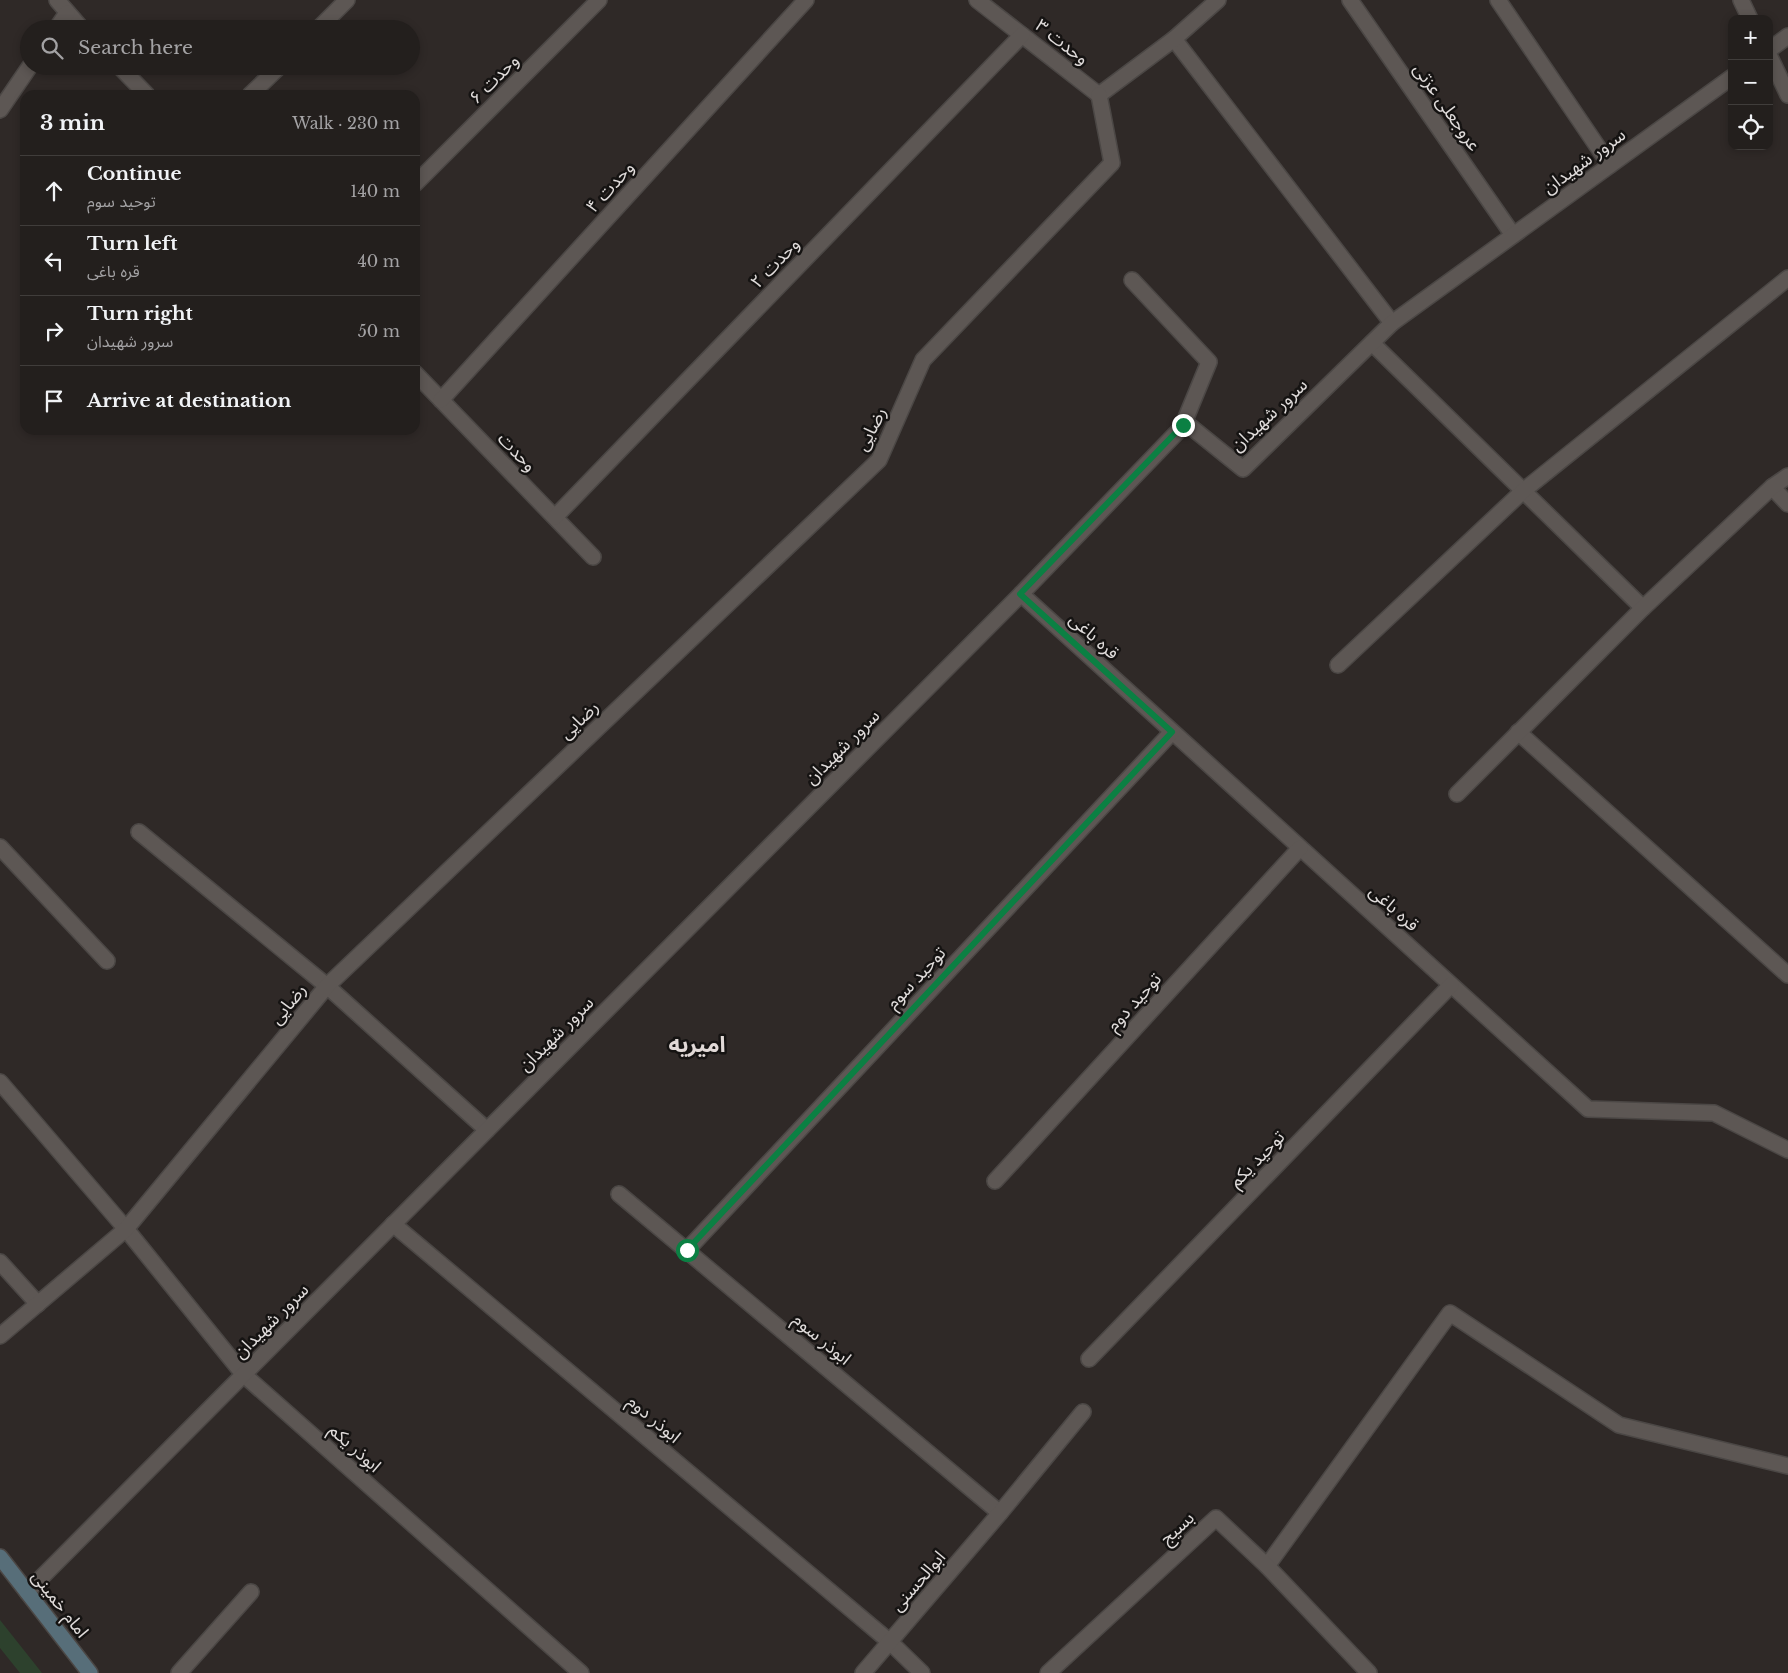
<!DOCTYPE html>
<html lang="en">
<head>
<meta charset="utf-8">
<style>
	:root { --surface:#231f1d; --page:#2b2726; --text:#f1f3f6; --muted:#a3a2a4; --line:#403d3b }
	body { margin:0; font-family:"Libre Baskerville","Noto Sans Arabic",serif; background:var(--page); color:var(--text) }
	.controls { position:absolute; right:15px; top:15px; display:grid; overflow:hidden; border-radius:10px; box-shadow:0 2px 8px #0003 }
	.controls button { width:45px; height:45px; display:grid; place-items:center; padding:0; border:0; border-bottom:1px solid var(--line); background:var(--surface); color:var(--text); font:25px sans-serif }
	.stop { position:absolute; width:15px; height:15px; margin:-11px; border:4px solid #0b8043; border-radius:50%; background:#fff }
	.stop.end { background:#0b8043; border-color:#fff; box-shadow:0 1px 5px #0008 }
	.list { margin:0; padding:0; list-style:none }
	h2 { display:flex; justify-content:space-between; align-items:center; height:65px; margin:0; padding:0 20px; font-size:21px }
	h2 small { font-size:16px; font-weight:400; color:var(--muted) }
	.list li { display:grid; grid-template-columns:32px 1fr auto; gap:15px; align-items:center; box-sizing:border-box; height:70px; padding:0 20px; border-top:1px solid var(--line) }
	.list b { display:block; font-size:19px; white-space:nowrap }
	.list p { margin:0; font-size:16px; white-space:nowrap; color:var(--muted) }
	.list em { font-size:16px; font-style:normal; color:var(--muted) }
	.icon { flex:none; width:28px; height:28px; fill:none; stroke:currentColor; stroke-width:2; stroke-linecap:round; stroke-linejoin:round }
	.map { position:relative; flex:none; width:1788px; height:1673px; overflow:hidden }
	.search { position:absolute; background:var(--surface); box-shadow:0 2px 8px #0003; left:20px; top:20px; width:400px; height:55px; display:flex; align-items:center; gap:12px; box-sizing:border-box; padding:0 18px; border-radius:28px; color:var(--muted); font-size:19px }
	.panel { position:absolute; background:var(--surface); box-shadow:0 2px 8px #0003; left:20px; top:90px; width:400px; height:345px; border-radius:15px }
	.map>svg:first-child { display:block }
	.green { fill:#2d412d }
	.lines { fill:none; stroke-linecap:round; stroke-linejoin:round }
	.lane-casing { stroke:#4b4745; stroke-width:18 }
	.street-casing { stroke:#4b4745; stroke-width:18 }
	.secondary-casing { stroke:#4b4745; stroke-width:18 }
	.lane { stroke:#5d5754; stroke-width:15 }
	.street { stroke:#5d5754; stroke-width:15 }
	.secondary { stroke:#576e79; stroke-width:15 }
	.route { stroke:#0b8043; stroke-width:6 }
	.labels { text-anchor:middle; stroke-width:5; stroke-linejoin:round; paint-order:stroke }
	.street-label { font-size:18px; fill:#e0dcdb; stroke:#151312 }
	.district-label { font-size:22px; font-weight:bold; fill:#e1d9d7; stroke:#151312 }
</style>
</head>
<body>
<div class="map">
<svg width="1788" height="1673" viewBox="0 0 1788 1673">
	<rect width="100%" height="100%" fill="#2f2927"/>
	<polygon class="green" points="0,1620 42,1673 20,1673 0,1648"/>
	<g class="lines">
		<defs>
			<g id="lane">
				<polyline points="1132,280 1209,362 1183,425"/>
				<polyline points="0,1262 38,1304"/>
			</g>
			<g id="street">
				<polyline points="57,0 82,29"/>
				<polyline points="977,0 1099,95"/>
				<polyline points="1350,0 1513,235"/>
				<polyline points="1498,0 1610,165"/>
				<polyline points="1741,0 1750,19"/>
				<polyline points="56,29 67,13"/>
				<polyline points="318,29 347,0"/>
				<polyline points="1174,39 1392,323"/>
				<polyline points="1769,50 1788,36"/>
				<polyline points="1769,55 1788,95"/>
				<polyline points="119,66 147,95"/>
				<polyline points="250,95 280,66"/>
				<polyline points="1099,95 1174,39 1218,0"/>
				<polyline points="0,110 30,66"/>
				<polyline points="415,184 599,0"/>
				<polyline points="1372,343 1643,608"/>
				<polyline points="415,373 593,557"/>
				<polyline points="441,400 806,0"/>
				<polyline points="1772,487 1788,504"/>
				<polyline points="555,517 1022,35"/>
				<polyline points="1021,594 1588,1109 1714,1113 1788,1150"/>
				<polyline points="1338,665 1523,491 1788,278"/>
				<polyline points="1518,732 1788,975"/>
				<polyline points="1457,794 1643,608 1772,487 1788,476"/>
				<polyline points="139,832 327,986 487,1130"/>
				<polyline points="0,847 107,961"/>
				<polyline points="0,1082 126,1229 244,1375 581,1673"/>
				<polyline points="995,1181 1300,848"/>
				<polyline points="619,1194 1000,1513"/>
				<polyline points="393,1224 890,1642 922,1673"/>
				<polyline points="687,1250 1172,732"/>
				<polyline points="0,1336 126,1229 327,986 879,460 923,360 1112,163 1099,95"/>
				<polyline points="1089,1359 1451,985"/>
				<polyline points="1267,1566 1450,1313 1619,1425 1788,1466"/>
				<polyline points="27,1592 1021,594 1186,423 1243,469 1392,323 1732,77"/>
				<polyline points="179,1673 251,1592"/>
				<polyline points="863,1673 1000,1513 1083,1412"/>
				<polyline points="1048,1673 1216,1518 1267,1566 1369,1673"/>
			</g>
			<polyline id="secondary" points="0,1557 90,1673"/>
		</defs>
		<use href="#lane" class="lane-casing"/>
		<use href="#street" class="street-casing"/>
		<use href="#secondary" class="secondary-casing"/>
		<use href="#lane" class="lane"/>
		<use href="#street" class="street"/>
		<use href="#secondary" class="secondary"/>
	</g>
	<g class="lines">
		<polyline class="route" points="687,1250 1172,732 1020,594 1183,425"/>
	</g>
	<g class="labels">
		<g class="street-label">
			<text transform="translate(1062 42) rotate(38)" y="6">وحدت ۳</text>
			<text transform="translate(494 79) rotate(-45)" y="6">وحدت ۶</text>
			<text transform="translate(1447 107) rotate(55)" y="6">عروجعلی عزتی</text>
			<text transform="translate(1584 161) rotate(-36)" y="6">سرور شهیدان</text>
			<text transform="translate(610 187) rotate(-48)" y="6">وحدت ۴</text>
			<text transform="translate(775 263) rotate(-46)" y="6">وحدت ۲</text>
			<text transform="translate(1269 415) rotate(-43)" y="6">سرور شهیدان</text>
			<text transform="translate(871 429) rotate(-63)" y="6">رضایی</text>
			<text transform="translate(517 452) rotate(46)" y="6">وحدت</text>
			<text transform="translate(1094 636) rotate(42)" y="6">قره باغی</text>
			<text transform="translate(579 720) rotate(-44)" y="6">رضایی</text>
			<text transform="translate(842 747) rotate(-45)" y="6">سرور شهیدان</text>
			<text transform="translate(1394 908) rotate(42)" y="6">قره باغی</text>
			<text transform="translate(916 978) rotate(-47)" y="6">توحید سوم</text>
			<text transform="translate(1134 1002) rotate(-48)" y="6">توحید دوم</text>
			<text transform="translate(288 1004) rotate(-51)" y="6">رضایی</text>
			<text transform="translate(556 1034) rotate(-45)" y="6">سرور شهیدان</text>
			<text transform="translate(1257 1159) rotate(-46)" y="6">توحید یکم</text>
			<text transform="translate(271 1321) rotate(-45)" y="6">سرور شهیدان</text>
			<text transform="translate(822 1339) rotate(40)" y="6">ابوذر سوم</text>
			<text transform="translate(654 1419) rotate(40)" y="6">ابوذر دوم</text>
			<text transform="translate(355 1448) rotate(42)" y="6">ابوذر یکم</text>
			<text transform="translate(1177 1528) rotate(-43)" y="6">بسیج</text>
			<text transform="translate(918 1581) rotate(-49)" y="6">ابوالحسنی</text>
			<text transform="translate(60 1604) rotate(52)" y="6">امام خمینی</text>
		</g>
		<g class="district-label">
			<text x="697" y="1052">امیریه</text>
		</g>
	</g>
</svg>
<div class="controls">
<button>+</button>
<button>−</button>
<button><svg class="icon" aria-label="locate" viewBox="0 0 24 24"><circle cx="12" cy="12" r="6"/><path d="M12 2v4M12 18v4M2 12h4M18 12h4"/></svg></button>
</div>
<div class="stop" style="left:687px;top:1250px"></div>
<div class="stop end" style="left:1183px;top:425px"></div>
<div class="search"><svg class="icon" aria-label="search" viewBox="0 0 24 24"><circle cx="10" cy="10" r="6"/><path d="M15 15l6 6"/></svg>Search here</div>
<section class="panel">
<h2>3 min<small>Walk · 230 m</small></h2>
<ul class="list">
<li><svg class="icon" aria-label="ahead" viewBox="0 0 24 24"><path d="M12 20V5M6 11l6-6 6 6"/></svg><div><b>Continue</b><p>توحید سوم</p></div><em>140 m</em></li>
<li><svg class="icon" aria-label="left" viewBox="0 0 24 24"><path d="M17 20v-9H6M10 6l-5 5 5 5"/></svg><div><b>Turn left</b><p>قره باغی</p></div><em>40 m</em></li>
<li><svg class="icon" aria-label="right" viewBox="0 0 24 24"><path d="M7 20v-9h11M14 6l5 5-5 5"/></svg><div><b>Turn right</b><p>سرور شهیدان</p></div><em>50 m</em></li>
<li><svg class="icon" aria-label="arrive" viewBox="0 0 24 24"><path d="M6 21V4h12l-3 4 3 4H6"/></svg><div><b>Arrive at destination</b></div></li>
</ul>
</section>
</div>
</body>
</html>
